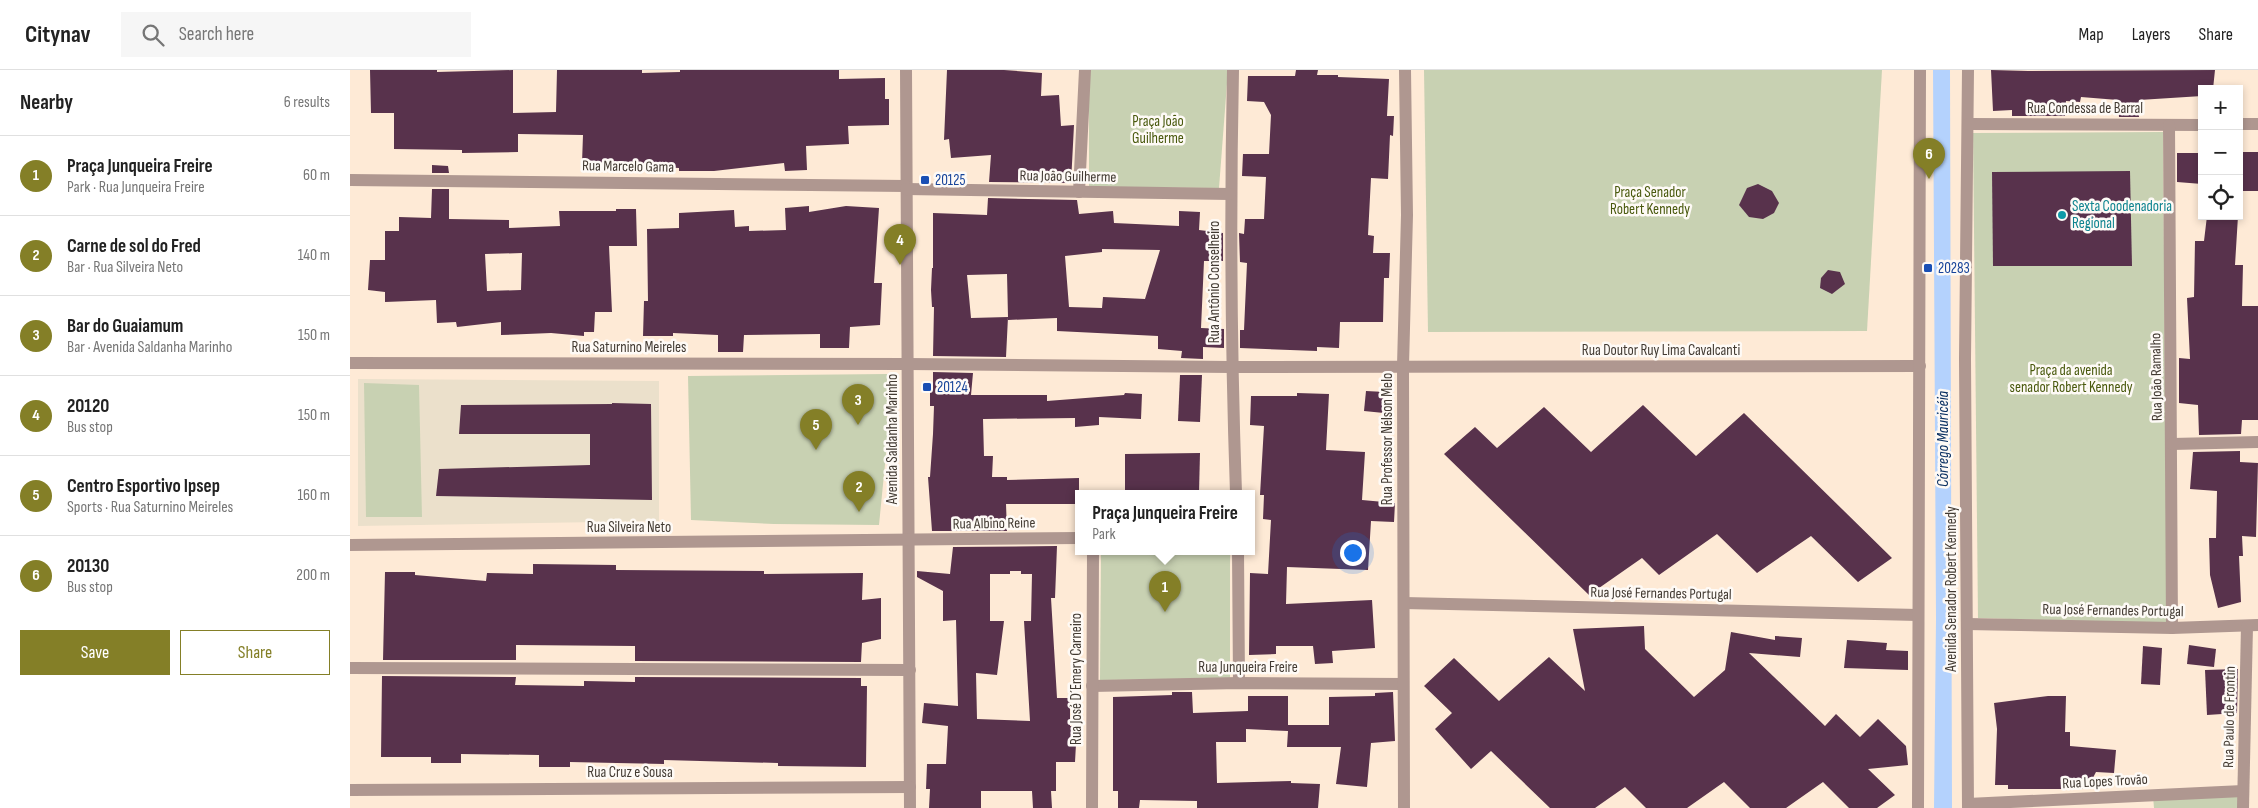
<!DOCTYPE html>
<html lang="en">
<head>
<meta charset="utf-8">
<style>
	:root { --surface:#fff; --page:#f6f6f6; --text:#222; --muted:#767676; --line:#e0e0e0; --accent:#847f27 }
	body { margin:0; font-family:"Sofia Sans Condensed",sans-serif; background:var(--page); color:var(--text) }
	.controls { position:absolute; right:15px; top:15px; display:grid; overflow:hidden; border-radius:0px; box-shadow:0 2px 8px #0003 }
	.controls button { width:45px; height:45px; display:grid; place-items:center; padding:0; border:0; border-bottom:1px solid var(--line); background:var(--surface); color:var(--text); font:25px sans-serif }
	.you { position:absolute; left:1002px; top:482px; width:18px; height:18px; margin:-12px; border:4px solid #fff; border-radius:50%; background:#1a73e8; box-shadow:0 0 0 8px #1a73e833 }
	.badge { display:grid; place-items:center; width:32px; height:32px; border-radius:50%; background:var(--accent); color:#fff; font-size:16px; font-weight:700 }
	.pin { position:absolute; translate:-50% -41px; filter:drop-shadow(0 1px 2px #0008) }
	.pin::after { content:''; position:absolute; top:26px; width:18px; height:15px; background:inherit; clip-path:polygon(0 0,100% 0,50% 100%) }
	.popup { position:absolute; left:725px; top:420px; width:180px; height:65px; box-sizing:border-box; display:grid; place-content:center; border-radius:0px; background:var(--surface); filter:drop-shadow(0 1px 4px #0005); font-size:16px; white-space:nowrap; color:var(--muted) }
	.popup b { font-size:19px; color:var(--text) }
	.popup::after { content:''; position:absolute; left:50%; top:100%; margin-left:-10px; border:10px solid transparent; border-top-color:var(--surface) }
	.list { margin:0; padding:0; list-style:none }
	h2 { display:flex; justify-content:space-between; align-items:center; height:65px; margin:0; padding:0 20px; font-size:21px }
	h2 small { font-size:16px; font-weight:400; color:var(--muted) }
	.list li { display:grid; grid-template-columns:32px 1fr auto; gap:15px; align-items:center; box-sizing:border-box; height:80px; padding:0 20px; border-top:1px solid var(--line) }
	.list b { display:block; font-size:19px; white-space:nowrap }
	.list p { margin:0; font-size:16px; white-space:nowrap; color:var(--muted) }
	.list em { font-size:16px; font-style:normal; color:var(--muted) }
	.actions { display:flex; gap:10px; padding:15px 20px }
	.actions a { flex:1; padding:11px 0; border:1px solid var(--accent); border-radius:0px; text-align:center; font-size:18px; color:var(--accent) }
	.actions .main { background:var(--accent); color:#fff }
	.icon { flex:none; width:28px; height:28px; fill:none; stroke:currentColor; stroke-width:2; stroke-linecap:round; stroke-linejoin:round }
	.map { position:relative; flex:none; width:1908px; height:738px; overflow:hidden }
	header { display:flex; align-items:center; gap:30px; box-sizing:border-box; height:70px; padding:0 25px; background:var(--surface); border-bottom:1px solid var(--line) }
	header strong { font-size:24px }
	nav { display:flex; gap:28px; margin-inline-start:auto; font-size:18px }
	.search { width:350px; height:45px; background:var(--page); display:flex; align-items:center; gap:12px; box-sizing:border-box; padding:0 18px; border-radius:0px; color:var(--muted); font-size:19px }
	main { display:flex }
	aside { flex:1; background:var(--surface) }
	.map>svg:first-child { display:block }
	.education { fill:#ebe0cb }
	.green { fill:#c8d1b2 }
	.water { fill:#b4d2fd }
	.building { fill:#58324c; fill-rule:evenodd }
	.lines { fill:none; stroke-linecap:round; stroke-linejoin:round }
	.minor { stroke:#af9790; stroke-width:12 }
	.transit-dot { fill:#1a4fb4; stroke:#fefaf6; stroke-width:2 }
	.culture-dot { fill:#0f9aa8; stroke:#fefaf6; stroke-width:2 }
	.labels { text-anchor:middle; stroke-width:5; stroke-linejoin:round; paint-order:stroke }
	.street-label { font-size:15px; fill:#423a32; stroke:#fefaf6 }
	.park-label { font-size:15px; fill:#49590d; stroke:#fefaf6 }
	.transit-label { font-size:15px; fill:#164399; stroke:#fefaf6; text-anchor:start }
	.culture-label { font-size:15px; fill:#0d838f; stroke:#fefaf6; text-anchor:start }
	.water-label { font-size:16px; font-style:italic; fill:#092f61; stroke:#fefaf6 }
</style>
</head>
<body>
<header>
<strong>Citynav</strong>
<div class="search"><svg class="icon" aria-label="search" viewBox="0 0 24 24"><circle cx="10" cy="10" r="6"/><path d="M15 15l6 6"/></svg>Search here</div>
<nav><a>Map</a><a>Layers</a><a>Share</a></nav>
</header>
<main>
<aside>
<h2>Nearby<small>6 results</small></h2>
<ul class="list">
<li><span class="badge">1</span><div><b>Praça Junqueira Freire</b><p>Park · Rua Junqueira Freire</p></div><em>60 m</em></li>
<li><span class="badge">2</span><div><b>Carne de sol do Fred</b><p>Bar · Rua Silveira Neto</p></div><em>140 m</em></li>
<li><span class="badge">3</span><div><b>Bar do Guaiamum</b><p>Bar · Avenida Saldanha Marinho</p></div><em>150 m</em></li>
<li><span class="badge">4</span><div><b>20120</b><p>Bus stop</p></div><em>150 m</em></li>
<li><span class="badge">5</span><div><b>Centro Esportivo Ipsep</b><p>Sports · Rua Saturnino Meireles</p></div><em>160 m</em></li>
<li><span class="badge">6</span><div><b>20130</b><p>Bus stop</p></div><em>200 m</em></li>
</ul>
<div class="actions"><a class="main">Save</a><a>Share</a></div>
</aside>
<div class="map">
<svg width="1908" height="738" viewBox="0 0 1908 738">
	<rect width="100%" height="100%" fill="#feead6"/>
	<polygon class="education" points="8,309 309,311 309,451 8,456"/>
	<g class="green">
		<polygon points="739,0 878,0 869,118 739,117"/>
		<polygon points="1074,0 1532,0 1517,261 1078,262"/>
		<polygon points="1813,62 1817,554 1628,548 1623,63"/>
		<polygon points="537,304 537,374 529,455 424,454 341,450 338,306"/>
		<polygon points="14,313 69,315 72,447 16,447"/>
		<polygon points="751,481 880,481 880,609 750,610"/>
		<polygon points="1895,723 1895,738 1804,738 1803,726"/>
	</g>
	<polygon class="water" points="1583,0 1600,0 1602,738 1584,738 1586,549"/>
	<g class="building">
		<polygon points="20,0 87,0 87,2 163,0 163,43 206,42 207,0 292,0 292,3 330,2 330,0 489,0 489,9 535,8 535,29 539,29 539,55 498,56 499,74 456,76 457,100 435,101 434,93 364,101 329,101 329,98 232,93 233,65 168,64 168,82 112,83 112,80 44,79 44,43 21,43"/>
		<polygon points="597,0 654,0 692,3 691,26 709,25 711,56 724,55 721,113 639,112 641,85 601,88 599,69 594,70"/>
		<polygon points="946,0 968,0 967,5 988,5 988,7 1039,9 1037,46 1044,46 1043,66 1040,65 1038,109 1021,108 1018,165 1024,166 1023,183 1040,183 1039,208 1034,208 1033,252 990,252 989,278 967,277 967,281 890,278 890,260 894,260 897,193 890,192 889,163 894,164 895,149 914,149 916,107 892,106 893,84 919,84 921,45 914,32 897,31 898,6 945,6"/>
		<polygon points="1641,0 1678,1 1865,0 1863,19 1852,19 1852,26 1789,30 1789,47 1769,47 1768,30 1731,27 1730,32 1716,31 1715,46 1662,46 1662,40 1643,41"/>
		<rect x="1889" y="82" width="19" height="39"/>
		<polygon points="1827,83 1852,83 1852,114 1827,112"/>
		<polygon points="82,95 98,96 99,103 82,103"/>
		<polygon points="1780,101 1782,196 1643,196 1642,102"/>
		<polygon points="1408,114 1422,121 1429,133 1424,143 1413,149 1399,147 1389,135 1397,118"/>
		<path d="M82 119H99V149L159 150V158L210 156 209 141H266V139H286L287 176H259L262 242H245L244 262H234V266L201 263 151 265V252L107 257 106 252 87 253 86 230 35 232V222L18 220 20 190H35V161H49V147L81 148ZM172 183 171 220 137 221 135 184Z"/>
		<path d="M638 128 727 130 729 144 763 141 764 153 829 156V141L850 142 849 160 873 163V191H854L851 258 874 259V278L853 277V289L831 288 832 281 808 279V266L707 261V248L658 250V247L656 287 583 286 584 237H582L581 220 582 198H583V143L637 145ZM752 179 810 180 795 229 753 227 752 238 719 237 715 186 752 182ZM657 204 658 247 621 248 617 205Z"/>
		<polygon points="459,136 459,142 496,136 529,138 524,213 532,213 530,255 500,257 499,278 470,278 470,264 394,265 393,282 368,282 368,265 323,263 323,266 293,266 294,231 298,231 297,159 329,158 329,143 384,140 385,157 399,156 399,161 436,160 435,138"/>
		<polygon points="1857,146 1888,146 1885,195 1893,195 1892,236 1908,236 1908,350 1892,350 1891,364 1849,365 1848,335 1829,333 1829,288 1840,289 1837,228 1844,227 1845,171 1854,171"/>
		<polygon points="1478,200 1490,202 1495,214 1482,224 1470,218 1471,208"/>
		<polygon points="583,302 623,303 621,325 697,325 697,331 774,325 775,323 792,324 791,349 749,347 749,355 725,357 725,348 633,349 634,386 643,386 642,407 657,407 657,410 729,408 729,434 656,434 657,461 582,461 578,407 580,407 583,364 584,336 580,336 580,318 583,318"/>
		<polygon points="830,305 852,305 850,352 828,351"/>
		<polygon points="1016,321 1035,322 1034,343 1014,341"/>
		<polygon points="947,323 979,324 976,380 1015,382 1012,430 1045,433 1044,452 1021,451 1018,500 937,497 936,534 1022,530 1025,578 982,581 983,593 965,594 963,576 926,576 926,584 899,585 900,503 918,504 921,450 913,449 914,425 910,425 914,356 900,355 901,326 947,326"/>
		<polygon points="262,333 301,334 302,430 86,426 89,399 240,395 240,364 109,364 111,335 262,334"/>
		<polygon points="1293,335 1346,386 1394,343 1542,488 1508,512 1461,466 1407,503 1367,464 1309,505 1292,488 1239,525 1094,384 1125,357 1147,378 1194,337 1241,382"/>
		<polygon points="1890,381 1890,392 1908,393 1906,467 1892,466 1893,486 1889,486 1891,532 1868,538 1860,505 1859,468 1866,468 1867,421 1840,419 1843,382"/>
		<polygon points="850,383 849,423 775,423 775,384"/>
		<path d="M707 476 705 528H701L707 628H720V656H727L725 692H706V721H701L702 738H683L682 721H631V738H579L580 719H576L577 694H596L598 656 572 653 574 633 608 636 606 550 593 551V521L567 507V501L600 504 603 477ZM660 501H671V504H682L681 551H674L680 651 627 649 626 603 647 605 654 551H640V504H660Z"/>
		<polygon points="183,494 266,495 266,500 414,501 414,504 513,503 512,530 531,528 531,569 512,573 511,592 285,591 285,576 166,575 166,590 33,590 35,502 65,502 65,505 136,511 137,503 183,504"/>
		<polygon points="1294,556 1295,579 1344,627 1375,600 1381,562 1425,570 1425,566 1452,568 1450,587 1399,583 1475,656 1486,644 1510,667 1528,649 1556,676 1558,695 1518,699 1545,725 1527,738 1499,738 1473,712 1436,738 1400,738 1374,712 1337,738 1296,738 1275,717 1245,738 1200,738 1141,681 1121,699 1085,659 1102,643 1074,616 1104,588 1149,631 1199,587 1235,621 1223,559"/>
		<polygon points="1497,570 1537,573 1536,580 1558,581 1558,600 1494,598"/>
		<polygon points="1839,575 1866,579 1864,597 1837,594"/>
		<polygon points="1793,576 1812,578 1810,615 1791,614"/>
		<polygon points="1888,599 1887,643 1857,645 1855,600"/>
		<polygon points="32,606 166,607 165,615 234,616 234,611 285,612 285,607 511,608 511,616 517,616 516,697 428,696 428,693 314,690 314,694 220,692 220,697 189,697 189,685 111,684 111,693 81,693 81,687 31,687"/>
		<polygon points="822,622 842,622 843,643 898,641 898,626 938,626 938,655 979,655 979,627 1025,626 1025,623 1043,622 1045,671 1021,673 1017,717 986,714 991,677 937,677 938,661 896,659 896,672 866,672 867,713 941,711 941,713 970,714 968,738 847,738 847,731 790,730 789,738 768,738 768,721 763,721 763,627 822,625"/>
		<polygon points="1698,626 1716,626 1715,662 1720,662 1720,676 1766,680 1764,703 1746,702 1737,719 1658,719 1658,715 1645,715 1647,659 1644,633"/>
	</g>
	<g class="lines">
		<g class="minor">
			<polyline points="556,0 560,738"/>
			<path d="M883 0C880 141 881 282 886 423"/>
			<polyline points="1618,0 1615,289 1618,738"/>
			<polyline points="1618,54 1852,55"/>
			<polyline points="1889,54 1908,54"/>
			<polyline points="1819,55 1822,558"/>
			<polyline points="0,110 556,116"/>
			<polyline points="556,119 880,124"/>
			<polyline points="729,122 735,0"/>
			<polyline points="0,293 558,294 881,297 1570,296"/>
			<polyline points="1822,374 1908,372"/>
			<polyline points="0,475 729,468"/>
			<polyline points="888,481 889,613"/>
			<polyline points="1054,533 1568,545"/>
			<polyline points="1617,554 1822,558 1908,555"/>
			<polyline points="0,598 560,600"/>
			<polyline points="742,616 889,613 1053,614"/>
			<polyline points="0,720 560,717"/>
			<polyline points="1618,734 1893,721"/>
			<polyline points="742,738 743,481"/>
			<polyline points="1054,738 1053,296 1057,145 1055,0"/>
			<polyline points="1568,738 1570,0"/>
			<polyline points="1893,738 1897,556"/>
		</g>
	</g>
	<g class="transit-dot">
		<rect x="570" y="105" width="10" height="10" rx="2.5"/>
		<rect x="1573" y="193" width="10" height="10" rx="2.5"/>
		<rect x="572" y="312" width="10" height="10" rx="2.5"/>
	</g>
	<circle class="culture-dot" cx="1712" cy="145" r="5"/>
	<g class="labels">
		<g class="street-label">
			<text x="1735" y="43">Rua Condessa de Barral</text>
			<text transform="translate(278 96) rotate(1)" y="5">Rua Marcelo Gama</text>
			<text transform="translate(718 106) rotate(1)" y="5">Rua João Guilherme</text>
			<text transform="translate(864 212) rotate(-90)" y="5">Rua Antônio Conselheiro</text>
			<text x="279" y="282">Rua Saturnino Meireles</text>
			<text x="1311" y="285">Rua Doutor Ruy Lima Cavalcanti</text>
			<text transform="translate(1806 307) rotate(-91)" y="5">Rua João Ramalho</text>
			<text transform="translate(542 369) rotate(-90)" y="5">Avenida Saldanha Marinho</text>
			<text transform="translate(1037 369) rotate(-90)" y="5">Rua Professor Nélson Melo</text>
			<text transform="translate(644 453) rotate(-1)" y="5">Rua Albino Reine</text>
			<text x="279" y="462">Rua Silveira Neto</text>
			<text transform="translate(1601 519) rotate(-90)" y="5">Avenida Senador Robert Kennedy</text>
			<text transform="translate(1311 523) rotate(1)" y="5">Rua José Fernandes Portugal</text>
			<text transform="translate(1763 540) rotate(1)" y="5">Rua José Fernandes Portugal</text>
			<text x="898" y="602">Rua Junqueira Freire</text>
			<text transform="translate(726 609) rotate(-90)" y="5">Rua José D´Emery Carneiro</text>
			<text transform="translate(1879 647) rotate(-89)" y="5">Rua Paulo de Frontin</text>
			<text x="280" y="707">Rua Cruz e Sousa</text>
			<text transform="translate(1755 711) rotate(-3)" y="5">Rua Lopes Trovão</text>
		</g>
		<g class="park-label">
			<text x="808" y="56">Praça João<tspan x="808" dy="17">Guilherme</tspan></text>
			<text x="1300" y="127">Praça Senador<tspan x="1300" dy="17">Robert Kennedy</tspan></text>
			<text x="1721" y="305">Praça da avenida<tspan x="1721" dy="17">senador Robert Kennedy</tspan></text>
		</g>
		<g class="transit-label">
			<text x="585" y="115">20125</text>
			<text x="1588" y="203">20283</text>
			<text x="587" y="322">20124</text>
		</g>
		<g class="culture-label">
			<text x="1722" y="141">Sexta Coodenadoria<tspan x="1722" dy="17">Regional</tspan></text>
		</g>
		<g class="water-label">
			<text transform="translate(1592 369) rotate(-90)" y="6">Córrego Mauricéia</text>
		</g>
	</g>
</svg>
<div class="controls">
<button>+</button>
<button>−</button>
<button><svg class="icon" aria-label="locate" viewBox="0 0 24 24"><circle cx="12" cy="12" r="6"/><path d="M12 2v4M12 18v4M2 12h4M18 12h4"/></svg></button>
</div>
<div class="you"></div>
<div class="pin badge" style="left:815px;top:542px">1</div>
<div class="popup"><b>Praça Junqueira Freire</b>Park</div>
<div class="pin badge" style="left:509px;top:442px">2</div>
<div class="pin badge" style="left:508px;top:355px">3</div>
<div class="pin badge" style="left:550px;top:195px">4</div>
<div class="pin badge" style="left:466px;top:380px">5</div>
<div class="pin badge" style="left:1579px;top:109px">6</div>
</div>
</main>
</body>
</html>
